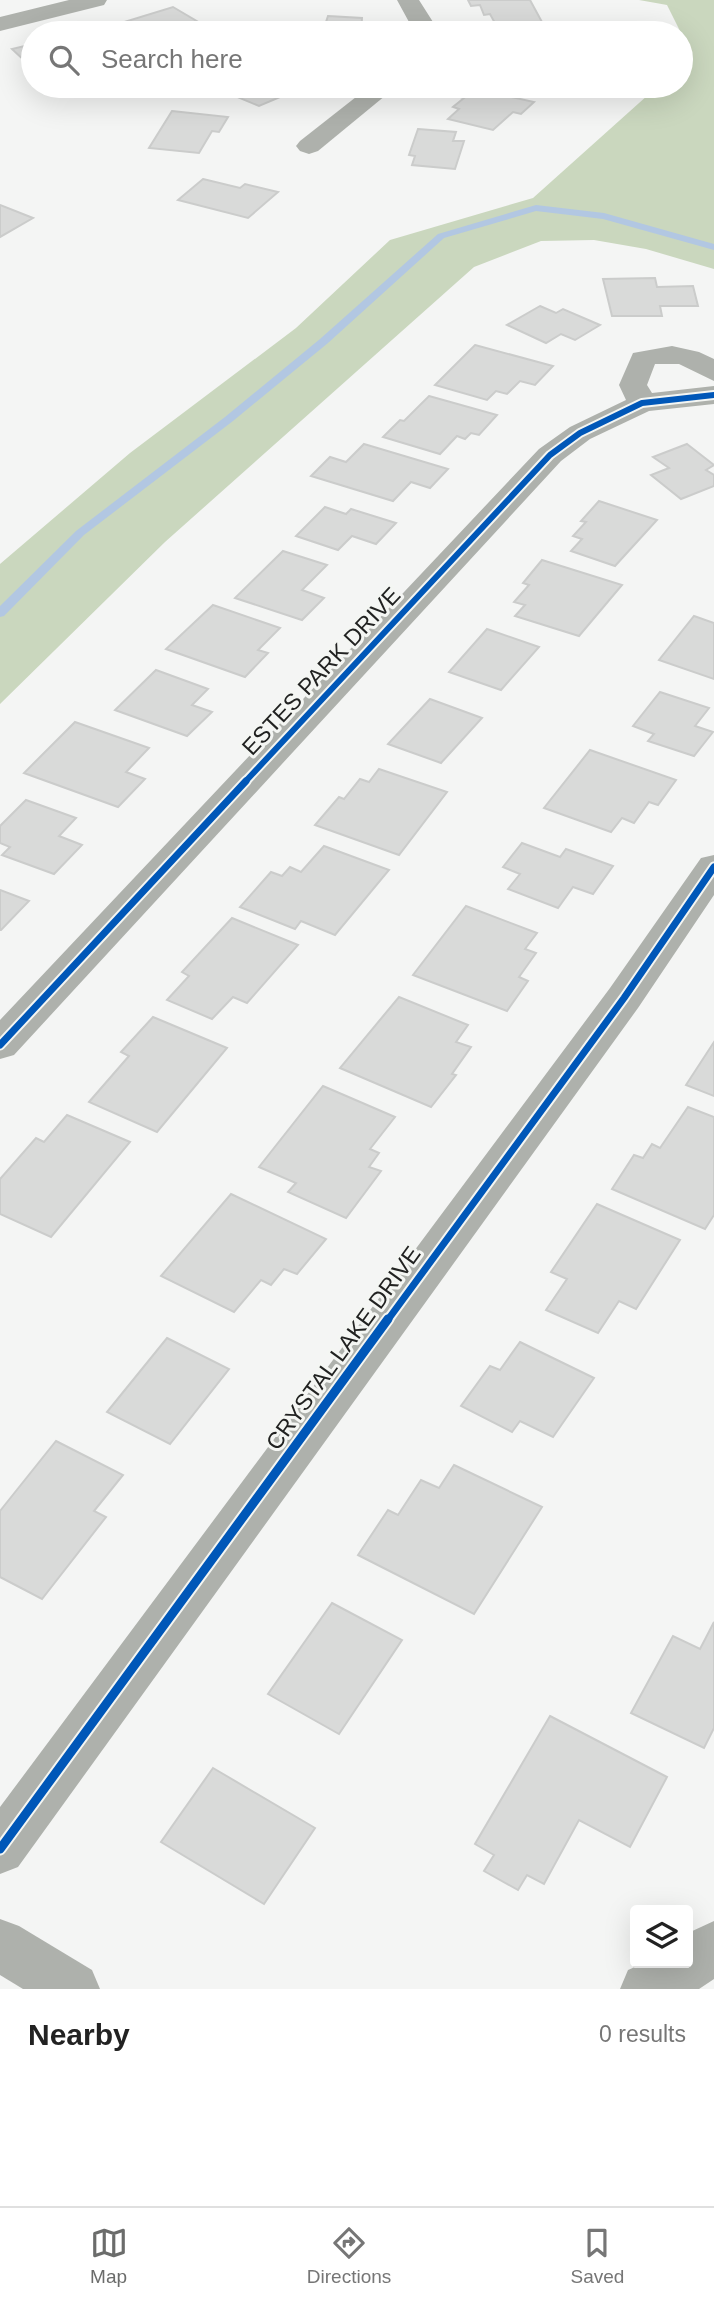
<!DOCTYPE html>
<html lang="en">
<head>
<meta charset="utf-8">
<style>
	:root { --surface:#fff; --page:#f6f6f6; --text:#222; --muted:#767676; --line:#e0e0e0; --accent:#6b6c6b }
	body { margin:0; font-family:Helvetica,sans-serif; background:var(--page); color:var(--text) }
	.controls { position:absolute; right:21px; bottom:21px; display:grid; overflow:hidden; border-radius:7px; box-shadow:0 7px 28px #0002 }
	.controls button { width:63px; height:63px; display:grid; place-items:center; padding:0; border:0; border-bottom:2px solid var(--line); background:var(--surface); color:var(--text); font:35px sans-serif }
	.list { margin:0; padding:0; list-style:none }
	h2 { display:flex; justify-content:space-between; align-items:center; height:91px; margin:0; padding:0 28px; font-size:30px }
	h2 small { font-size:23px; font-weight:400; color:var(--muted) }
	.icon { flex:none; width:38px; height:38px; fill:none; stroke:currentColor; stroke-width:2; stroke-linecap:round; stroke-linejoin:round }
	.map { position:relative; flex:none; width:714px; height:1989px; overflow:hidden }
	.search { position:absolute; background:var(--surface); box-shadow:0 7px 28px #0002; left:21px; right:21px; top:21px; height:77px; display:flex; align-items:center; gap:18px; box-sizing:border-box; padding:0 24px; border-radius:38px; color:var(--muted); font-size:26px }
	.sheet { height:217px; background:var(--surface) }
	nav { display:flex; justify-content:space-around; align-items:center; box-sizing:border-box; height:98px; border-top:2px solid var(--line); background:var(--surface); font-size:19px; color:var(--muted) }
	nav a { display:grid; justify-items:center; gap:4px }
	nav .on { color:var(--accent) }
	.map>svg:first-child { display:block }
	.forest { fill:#cad7be }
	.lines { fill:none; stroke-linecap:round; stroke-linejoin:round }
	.stream { fill:#b2c7e2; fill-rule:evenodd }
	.building { fill:#d9dad9; stroke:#cbcccb; stroke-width:2 }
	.minor { fill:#aeb1ac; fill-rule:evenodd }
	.cycleway-far2-casing { stroke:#f4f6f3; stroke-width:10 }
	.cycleway-far1-casing { stroke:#f4f6f3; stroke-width:11 }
	.cycleway-casing { stroke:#f4f6f3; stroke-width:13 }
	.cycleway-far2 { stroke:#0057b8; stroke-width:6 }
	.cycleway-far1 { stroke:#0057b8; stroke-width:7 }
	.cycleway { stroke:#0057b8; stroke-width:9 }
	.labels { text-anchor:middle; stroke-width:6; stroke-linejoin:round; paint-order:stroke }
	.street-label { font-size:23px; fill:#212221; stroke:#f4f6f3 }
</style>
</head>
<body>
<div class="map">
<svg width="714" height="1989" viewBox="0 0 714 1989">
	<rect width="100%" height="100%" fill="#f4f5f4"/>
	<polygon class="forest" points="639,0 714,0 714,269 646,249 594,240 541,241 474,267 165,542 0,704 0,564 130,453 296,328 390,240 533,198 658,86 681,86 681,33 667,5"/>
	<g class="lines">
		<polygon class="stream" points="536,205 604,213 714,244 714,250 603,219 536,211 444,238 328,343 233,421 84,535 4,616 0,617 0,606 76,531 225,417 320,339 438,234"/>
	</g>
	<g class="building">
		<polygon points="468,0 530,0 542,22 496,25 490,14 484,15 480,5 471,6"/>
		<polygon points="173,7 200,23 169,33 122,33 111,26"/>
		<polygon points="328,16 362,18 361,33 279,33 281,26 324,28"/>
		<polygon points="33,44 33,63 28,64 12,49"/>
		<polygon points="235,86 306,86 259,106 223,91"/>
		<polygon points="453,86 483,86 498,89 494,93 534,102 521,114 513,112 493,130 448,119 459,109 453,107 464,98 444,93"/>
		<polygon points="172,111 228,117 219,132 212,131 199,153 149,148"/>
		<polygon points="418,129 456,132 453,141 464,141 455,169 412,165 415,156 409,155"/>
		<polygon points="203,179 240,188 245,184 278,192 248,218 178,200"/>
		<polygon points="0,205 33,218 0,237"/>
		<polygon points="655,278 657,287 693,286 698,306 660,306 662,316 612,316 603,279"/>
		<polygon points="540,306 556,313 563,309 600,325 575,340 561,334 546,343 507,325"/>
		<polygon points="475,345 553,366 535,385 520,381 507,394 496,391 487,400 435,385"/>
		<polygon points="429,396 497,415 479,435 471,433 465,439 457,436 440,454 383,437 400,420 404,421"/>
		<polygon points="364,444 448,469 430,488 411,482 393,501 311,476 330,457 346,462"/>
		<polygon points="687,444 714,465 706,470 714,475 714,486 681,499 651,475 669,468 653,457"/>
		<polygon points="599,501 657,520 615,566 571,551 582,539 573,536 586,522 581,521"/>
		<polygon points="325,507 346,514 351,509 396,523 376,544 352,536 338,550 296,536"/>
		<polygon points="283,551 327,565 302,590 324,598 302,620 235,598"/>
		<polygon points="542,560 622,585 579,636 515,616 525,605 514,602 529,585 523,583"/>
		<polygon points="213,605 280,628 258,650 268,653 245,677 166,649"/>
		<polygon points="694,616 714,623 714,679 659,660"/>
		<polygon points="487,629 539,647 501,690 449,672"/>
		<polygon points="156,670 208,689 192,705 212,712 187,736 115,710"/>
		<polygon points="660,692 709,708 695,726 713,732 694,756 648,741 654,734 633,726"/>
		<polygon points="430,699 482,718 441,763 388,744"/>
		<polygon points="75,722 149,748 126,772 145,779 118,807 24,773"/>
		<polygon points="590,750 676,780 658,805 649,802 634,823 622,818 611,832 544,808"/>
		<polygon points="379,769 447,792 399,855 315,825 339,797 344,799 360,779 369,782"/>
		<polygon points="26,800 76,818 59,836 82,845 54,874 2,855 10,847 0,843 0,826"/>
		<polygon points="522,843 560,857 566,849 613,866 593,894 573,887 558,908 508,889 520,874 503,867"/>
		<polygon points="324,846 389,870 335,935 301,921 295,929 240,907 271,872 282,876 290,867 301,872"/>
		<polygon points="0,890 29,901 1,930 0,930"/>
		<polygon points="466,906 537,933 525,949 536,953 519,977 528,981 507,1011 413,975"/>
		<polygon points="232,918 298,945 247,1003 233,997 212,1019 167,1000 189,976 182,972"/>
		<polygon points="399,997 468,1025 456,1042 471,1047 452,1074 456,1075 431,1107 340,1068"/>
		<polygon points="153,1017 227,1048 157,1132 89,1102 129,1056 121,1052"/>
		<polygon points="714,1042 714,1096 686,1085"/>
		<polygon points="323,1086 395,1117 370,1149 379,1153 369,1167 381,1171 346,1218 288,1192 296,1183 259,1167"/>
		<polygon points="688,1107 714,1117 714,1215 705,1229 612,1189 634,1155 643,1158 652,1144 660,1148"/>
		<polygon points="67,1115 130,1142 51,1237 0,1214 0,1179 36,1138 44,1142"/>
		<polygon points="231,1194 326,1239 297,1274 284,1269 271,1285 261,1280 234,1312 161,1276"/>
		<polygon points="597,1204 680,1240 636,1309 619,1301 598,1333 546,1310 567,1279 551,1272"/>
		<polygon points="167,1338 229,1369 170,1444 107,1412"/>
		<polygon points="520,1342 594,1378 553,1437 520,1421 512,1432 461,1406 490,1366 500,1370"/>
		<polygon points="56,1441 123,1475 94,1511 106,1517 42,1599 0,1577 0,1511"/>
		<polygon points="454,1465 542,1507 474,1614 358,1555 388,1510 398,1515 421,1480 439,1488"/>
		<polygon points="332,1603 402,1640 339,1734 268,1694"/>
		<polygon points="714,1622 714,1728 704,1748 631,1713 673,1636 700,1649"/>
		<polygon points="550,1716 667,1777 630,1847 579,1820 544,1884 527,1875 518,1890 484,1871 494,1855 475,1844"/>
		<polygon points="213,1768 315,1828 264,1904 161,1842"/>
	</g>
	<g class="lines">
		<g class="minor">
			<polygon points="69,0 107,0 104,5 0,31 0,17"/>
			<polygon points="397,0 419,0 433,22 433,33 411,33 409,22"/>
			<polygon points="370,86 397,86 318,151 309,154 300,151 296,146 300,141"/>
			<polygon points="672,346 699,352 714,359 714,381 679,364 655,364 647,385 652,393 714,386 714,404 649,411 590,439 561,461 14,1055 0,1059 0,1020 539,449 570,427 626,400 619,385 633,353"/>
			<polygon points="714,855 714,895 638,1008 18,1867 0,1874 0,1807 610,988 701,858"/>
			<polygon points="0,1919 19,1926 92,1970 100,1989 23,1989 0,1975"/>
			<polygon points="714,1921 714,1979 699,1989 620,1989 628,1970 644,1963 688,1963 688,1933"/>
		</g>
		<defs>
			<polyline id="cycleway-far2" points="244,783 550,455 580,433 642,403 714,395"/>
			<g id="cycleway-far1">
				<polyline points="0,1045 246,781"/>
				<polyline points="387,1321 624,998 714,867"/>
			</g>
			<polyline id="cycleway" points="0,1849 388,1319"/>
		</defs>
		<use href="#cycleway-far2" class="cycleway-far2-casing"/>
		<use href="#cycleway-far1" class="cycleway-far1-casing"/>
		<use href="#cycleway" class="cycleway-casing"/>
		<use href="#cycleway-far2" class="cycleway-far2"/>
		<use href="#cycleway-far1" class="cycleway-far1"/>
		<use href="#cycleway" class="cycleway"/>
	</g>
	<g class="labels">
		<g class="street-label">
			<text transform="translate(321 671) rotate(-47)" y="8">ESTES PARK DRIVE</text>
			<text transform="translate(343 1348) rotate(-54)" y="8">CRYSTAL LAKE DRIVE</text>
		</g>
	</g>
</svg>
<div class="controls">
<button><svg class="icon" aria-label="layers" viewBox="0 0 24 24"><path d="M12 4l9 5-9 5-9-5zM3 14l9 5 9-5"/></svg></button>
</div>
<div class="search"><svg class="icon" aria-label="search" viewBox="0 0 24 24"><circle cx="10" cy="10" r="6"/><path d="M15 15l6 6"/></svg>Search here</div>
</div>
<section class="sheet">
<h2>Nearby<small>0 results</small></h2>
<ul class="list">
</ul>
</section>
<nav>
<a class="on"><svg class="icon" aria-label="map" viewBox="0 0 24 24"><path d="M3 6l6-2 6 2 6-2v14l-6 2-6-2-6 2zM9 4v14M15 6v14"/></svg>Map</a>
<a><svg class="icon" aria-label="directions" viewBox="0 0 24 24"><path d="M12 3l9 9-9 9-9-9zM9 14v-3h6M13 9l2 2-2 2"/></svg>Directions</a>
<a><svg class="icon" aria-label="saved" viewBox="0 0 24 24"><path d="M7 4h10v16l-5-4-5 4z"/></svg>Saved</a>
</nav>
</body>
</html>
